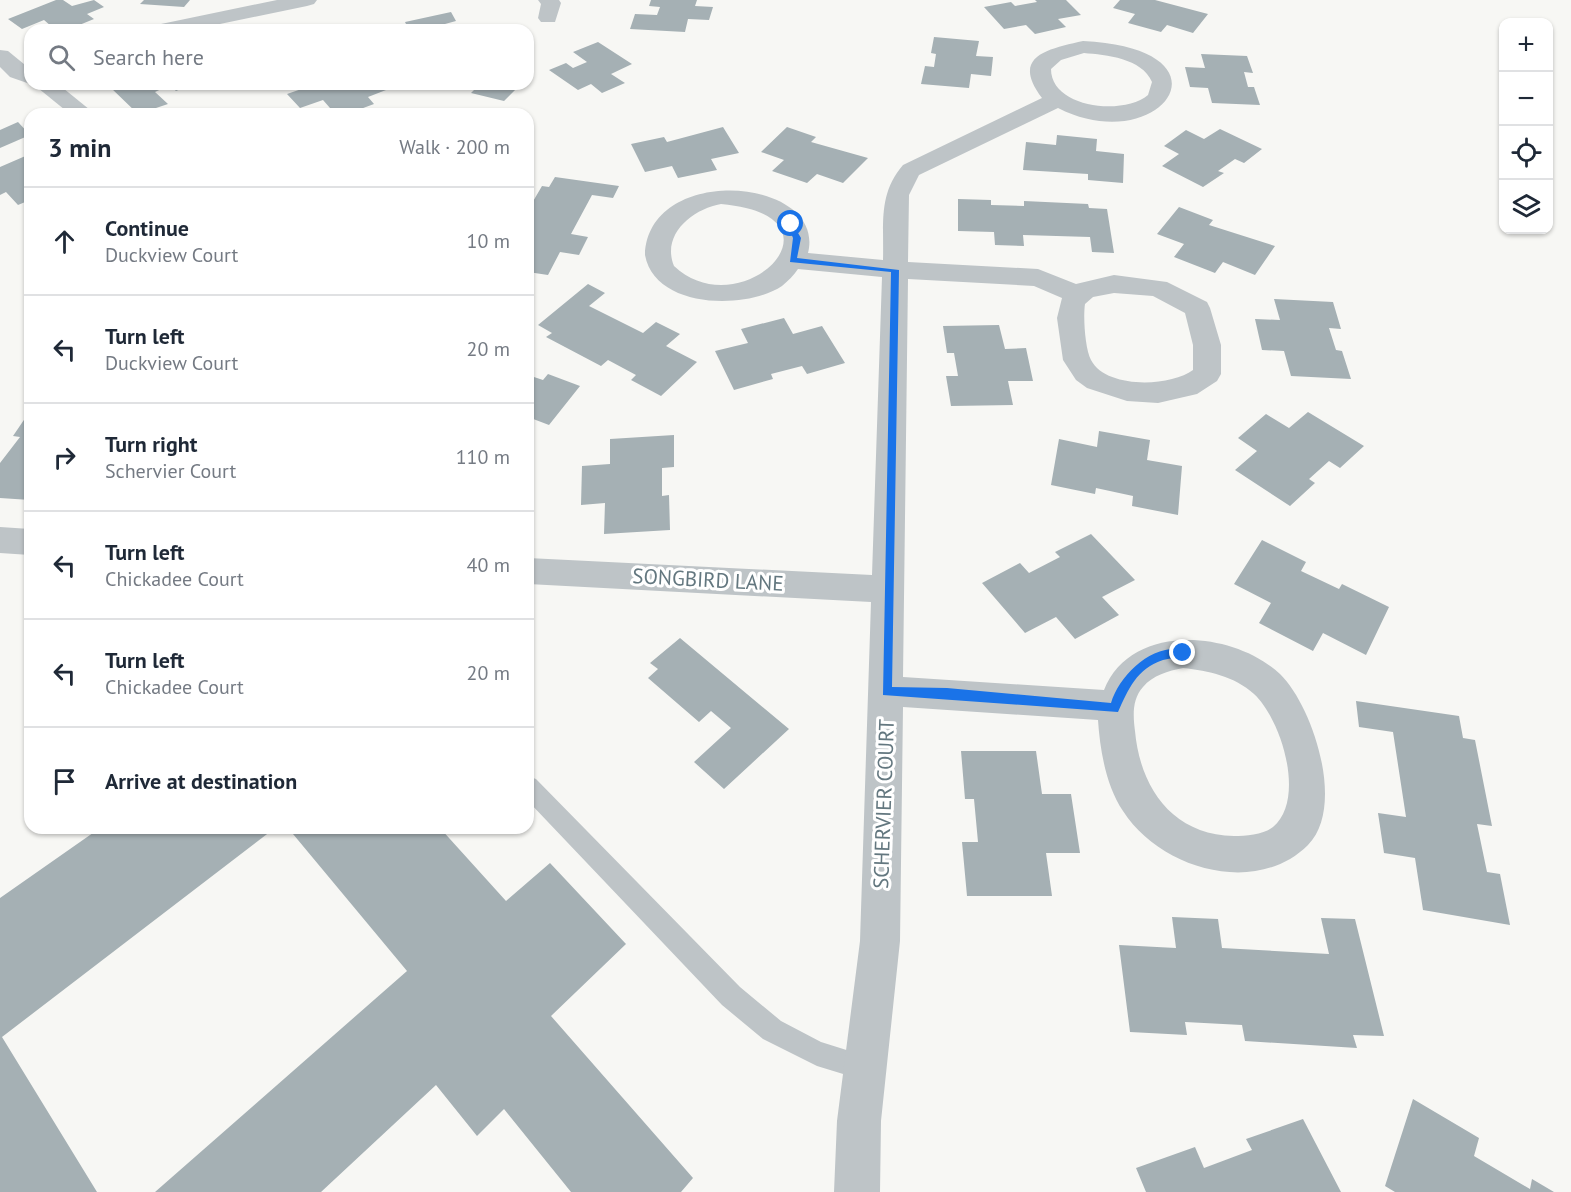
<!DOCTYPE html>
<html lang="en">
<head>
<meta charset="utf-8">
<style>
	:root { --surface:#fff; --page:#f6f6f7; --text:#1f2937; --muted:#747a83; --line:#e0e1e3 }
	body { margin:0; font-family:"PT Sans",sans-serif; background:var(--page); color:var(--text) }
	.controls { position:absolute; right:18px; top:18px; display:grid; overflow:hidden; border-radius:12px; box-shadow:0 2px 4px #0004 }
	.controls button { width:54px; height:54px; display:grid; place-items:center; padding:0; border:0; border-bottom:2px solid var(--line); background:var(--surface); color:var(--text); font:30px sans-serif }
	.stop { position:absolute; width:18px; height:18px; margin:-14px; border:4px solid #1a73e8; border-radius:50%; background:#fff }
	.stop.end { background:#1a73e8; border-color:#fff; box-shadow:0 2px 6px #0008 }
	.list { margin:0; padding:0; list-style:none }
	h2 { display:flex; justify-content:space-between; align-items:center; height:78px; margin:0; padding:0 24px; font-size:26px }
	h2 small { font-size:20px; font-weight:400; color:var(--muted) }
	.list li { display:grid; grid-template-columns:39px 1fr auto; gap:18px; align-items:center; box-sizing:border-box; height:108px; padding:0 24px; border-top:2px solid var(--line) }
	.list b { display:block; font-size:22px; white-space:nowrap }
	.list p { margin:0; font-size:20px; white-space:nowrap; color:var(--muted) }
	.list em { font-size:20px; font-style:normal; color:var(--muted) }
	.icon { flex:none; width:33px; height:33px; fill:none; stroke:currentColor; stroke-width:2; stroke-linecap:round; stroke-linejoin:round }
	.map { position:relative; flex:none; width:1571px; height:1192px; overflow:hidden }
	.search { position:absolute; background:var(--surface); box-shadow:0 2px 4px #0004; left:24px; top:24px; width:510px; height:66px; display:flex; align-items:center; gap:15px; box-sizing:border-box; padding:0 21px; border-radius:18px; color:var(--muted); font-size:22px }
	.panel { position:absolute; background:var(--surface); box-shadow:0 2px 4px #0004; left:24px; top:108px; width:510px; height:726px; border-radius:18px }
	.map>svg:first-child { display:block }
	.building { fill:#a5b0b4 }
	.lines { fill:none; stroke-linecap:round; stroke-linejoin:round }
	.service { fill:#bec4c7; fill-rule:evenodd }
	.minor { fill:#bec4c7; fill-rule:evenodd }
	.route { fill:#1a73e8 }
	.labels { text-anchor:middle; stroke-width:6; stroke-linejoin:round; paint-order:stroke }
	.street-label { font-size:21px; fill:#63777f; stroke:#fff }
</style>
</head>
<body>
<div class="map">
<svg width="1571" height="1192" viewBox="0 0 1571 1192">
	<rect width="100%" height="100%" fill="#f7f7f4"/>
	<g class="building">
		<polygon points="56,0 63,0 72,6 94,0 104,7 87,14 94,19 67,30 41,30 51,26 44,20 22,29 8,19"/>
		<polygon points="144,0 190,0 184,7 140,4"/>
		<polygon points="651,0 697,0 695,6 713,7 709,20 688,19 685,32 630,29 635,14 657,15 660,7 649,6"/>
		<polygon points="1035,0 1066,0 1081,15 1058,19 1066,27 1035,34 1026,25 1004,29 984,7 1011,2 1015,6 1037,2"/>
		<polygon points="1120,0 1155,0 1208,14 1193,33 1167,25 1161,32 1128,23 1135,14 1113,8"/>
		<polygon points="451,12 456,21 445,24 448,30 409,30 405,22"/>
		<polygon points="934,37 979,41 976,56 993,57 991,76 971,74 969,88 921,84 925,66 934,67 936,54 931,53"/>
		<polygon points="598,42 632,64 611,74 625,83 602,93 591,84 578,90 549,70 566,63 573,68 587,62 573,52"/>
		<polygon points="1201,54 1247,56 1253,73 1244,72 1248,87 1254,87 1260,105 1212,103 1208,88 1190,87 1185,67 1205,68"/>
		<polygon points="122,84 193,84 176,91 170,85 155,92 168,104 138,114 111,88"/>
		<polygon points="316,84 380,84 386,90 368,97 374,104 347,114 320,114 318,112 330,108 323,100 300,108 287,94"/>
		<polygon points="521,84 504,101 471,93 475,89 459,85"/>
		<polygon points="18,122 30,135 0,148 0,130"/>
		<polygon points="723,127 739,153 711,159 717,170 678,178 672,166 645,172 631,144 664,137 667,142"/>
		<polygon points="787,127 816,137 811,142 868,158 843,183 817,174 807,183 772,171 784,160 761,152"/>
		<polygon points="1220,129 1262,149 1244,163 1235,159 1218,171 1224,173 1203,187 1162,166 1179,154 1164,146 1186,130 1204,139"/>
		<polygon points="1057,135 1097,139 1096,151 1124,154 1123,183 1088,180 1088,174 1023,170 1026,142 1056,145"/>
		<polygon points="30,154 30,200 18,205 6,192 0,195 0,167"/>
		<polygon points="555,177 619,186 613,198 592,195 571,234 588,237 579,255 560,252 548,275 528,272 528,210 542,186 549,187"/>
		<polygon points="958,199 991,200 991,205 1024,206 1024,201 1088,204 1089,208 1107,209 1114,253 1092,252 1090,237 1023,235 1024,246 995,245 994,232 958,231"/>
		<polygon points="1179,207 1213,220 1209,225 1275,246 1255,275 1223,262 1215,273 1174,257 1184,244 1157,234"/>
		<polygon points="588,284 605,293 589,306 643,333 656,322 680,334 666,346 697,362 661,396 631,380 636,375 608,360 601,366 546,337 552,333 538,325"/>
		<polygon points="1274,299 1333,302 1341,329 1329,328 1336,350 1342,351 1351,379 1291,376 1284,351 1262,350 1255,319 1280,320"/>
		<polygon points="784,318 793,334 822,326 845,363 807,374 802,366 771,374 773,379 734,390 715,351 748,343 741,329"/>
		<polygon points="999,325 1005,349 1026,348 1033,381 1008,381 1013,405 951,406 946,376 958,376 954,353 947,353 943,326"/>
		<polygon points="548,374 580,386 549,425 528,417 528,375 543,380"/>
		<polygon points="30,411 30,500 0,498 0,463 20,437 13,436"/>
		<polygon points="1308,412 1364,446 1340,468 1329,461 1309,479 1315,483 1290,506 1235,470 1257,451 1238,438 1266,414 1289,428"/>
		<polygon points="1099,431 1150,440 1147,460 1182,466 1178,515 1132,506 1133,496 1096,488 1095,494 1051,485 1059,439 1097,447"/>
		<polygon points="674,435 674,467 662,468 662,496 669,495 670,530 604,534 605,503 581,505 582,466 610,464 610,439"/>
		<polygon points="1091,534 1135,580 1102,597 1119,615 1075,639 1056,617 1025,633 982,583 1020,563 1029,573 1060,557 1055,552"/>
		<polygon points="1262,540 1306,562 1301,571 1339,589 1342,584 1389,607 1366,655 1323,633 1313,651 1259,623 1271,603 1234,584"/>
		<polygon points="680,638 789,729 724,789 694,762 731,728 711,711 699,722 648,678 658,669 650,663"/>
		<polygon points="1356,701 1459,716 1463,738 1475,740 1492,826 1477,824 1487,872 1500,874 1510,925 1423,910 1415,858 1384,853 1378,813 1406,817 1393,732 1359,727"/>
		<polygon points="961,751 1036,751 1042,794 1071,794 1080,853 1046,853 1052,896 967,896 962,842 978,842 974,799 965,799"/>
		<polygon points="100,828 275,828 2,1037 97,1192 0,1192 0,898"/>
		<polygon points="288,828 440,828 506,901 550,863 626,944 551,1016 693,1178 681,1192 571,1192 504,1109 477,1136 436,1085 321,1192 155,1192 407,971"/>
		<polygon points="1172,917 1218,919 1222,948 1329,954 1321,918 1355,919 1384,1036 1353,1035 1357,1048 1245,1041 1242,1025 1185,1022 1187,1035 1130,1032 1119,945 1176,948"/>
		<polygon points="1413,1099 1479,1138 1474,1156 1530,1189 1532,1179 1554,1192 1395,1192 1385,1186"/>
		<polygon points="1303,1119 1341,1192 1146,1192 1136,1168 1195,1147 1204,1168 1252,1150 1246,1139"/>
	</g>
	<g class="lines">
		<polygon class="service" points="528,776 536,779 740,987 781,1021 821,1042 875,1059 879,1068 875,1077 866,1081 817,1066 763,1039 722,1005 528,801"/>
		<g class="minor">
			<polygon points="277,0 317,0 314,4 307,6 191,30 150,30 154,26 161,24"/>
			<polygon points="538,0 559,0 561,3 555,22 541,22 538,18 541,4"/>
			<path d="M1083 41C1241 49 1160 160 1058 108L919 175 909 195 908 262 1038 269 1076 284 1114 275 1167 282 1207 302 1210 308 1221 345V374L1217 381 1197 394 1158 403 1127 401 1087 388 1076 380 1063 360 1057 318 1062 298 1034 286 908 279 903 677 1104 690C1131 622 1233 630 1280 674 1313 706 1346 807 1308 845 1256 897 1160 869 1123 811 1106 786 1100 750 1098 720L903 707 900 941 881 1121 880 1192H834L837 1121 860 941 871 602 528 584V558L872 575 882 277 798 269C794 275 788 281 782 286 746 310 655 309 645 255 648 162 827 177 808 253L883 260C884 224 878 194 903 165L1042 98C1010 56 1048 49 1083 41ZM1084 53C1106 55 1142 58 1152 82L1148 95C1123 116 1051 108 1051 69L1061 60ZM721 204C856 216 741 329 674 266 661 234 693 209 721 204ZM1114 293 1153 296 1185 313 1193 345V370C1170 387 1106 389 1091 360 1085 349 1083 316 1085 304L1093 297ZM1183 668C1209 671 1234 676 1254 694 1282 720 1306 800 1273 827 1263 835 1246 836 1234 836 1172 835 1140 787 1135 731 1133 716 1132 699 1143 687 1153 675 1168 671 1183 668Z"/>
			<polygon points="0,50 8,51 30,69 30,84 10,77 0,67"/>
			<polygon points="33,84 58,84 95,114 70,114"/>
			<polygon points="0,527 30,529 30,555 0,553"/>
		</g>
	</g>
	<path class="route" d="M791 221 801 238 797 258 899 270 892 687 947 688 1111 703C1120 674 1153 642 1187 650V656C1179 658 1171 658 1163 660 1137 668 1128 690 1118 712L883 695 891 272 790 262 793 238 787 224Z"/>
	<g class="labels">
		<g class="street-label">
			<text transform="translate(708 580) rotate(3)" y="7">SONGBIRD LANE</text>
			<text transform="translate(884 804) rotate(-88)" y="7">SCHERVIER COURT</text>
		</g>
	</g>
</svg>
<div class="controls">
<button>+</button>
<button>−</button>
<button><svg class="icon" aria-label="locate" viewBox="0 0 24 24"><circle cx="12" cy="12" r="6"/><path d="M12 2v4M12 18v4M2 12h4M18 12h4"/></svg></button>
<button><svg class="icon" aria-label="layers" viewBox="0 0 24 24"><path d="M12 4l9 5-9 5-9-5zM3 14l9 5 9-5"/></svg></button>
</div>
<div class="stop" style="left:791px;top:224px"></div>
<div class="stop end" style="left:1183px;top:653px"></div>
<div class="search"><svg class="icon" aria-label="search" viewBox="0 0 24 24"><circle cx="10" cy="10" r="6"/><path d="M15 15l6 6"/></svg>Search here</div>
<section class="panel">
<h2>3 min<small>Walk · 200 m</small></h2>
<ul class="list">
<li><svg class="icon" aria-label="ahead" viewBox="0 0 24 24"><path d="M12 20V5M6 11l6-6 6 6"/></svg><div><b>Continue</b><p>Duckview Court</p></div><em>10 m</em></li>
<li><svg class="icon" aria-label="left" viewBox="0 0 24 24"><path d="M17 20v-9H6M10 6l-5 5 5 5"/></svg><div><b>Turn left</b><p>Duckview Court</p></div><em>20 m</em></li>
<li><svg class="icon" aria-label="right" viewBox="0 0 24 24"><path d="M7 20v-9h11M14 6l5 5-5 5"/></svg><div><b>Turn right</b><p>Schervier Court</p></div><em>110 m</em></li>
<li><svg class="icon" aria-label="left" viewBox="0 0 24 24"><path d="M17 20v-9H6M10 6l-5 5 5 5"/></svg><div><b>Turn left</b><p>Chickadee Court</p></div><em>40 m</em></li>
<li><svg class="icon" aria-label="left" viewBox="0 0 24 24"><path d="M17 20v-9H6M10 6l-5 5 5 5"/></svg><div><b>Turn left</b><p>Chickadee Court</p></div><em>20 m</em></li>
<li><svg class="icon" aria-label="arrive" viewBox="0 0 24 24"><path d="M6 21V4h12l-3 4 3 4H6"/></svg><div><b>Arrive at destination</b></div></li>
</ul>
</section>
</div>
</body>
</html>
